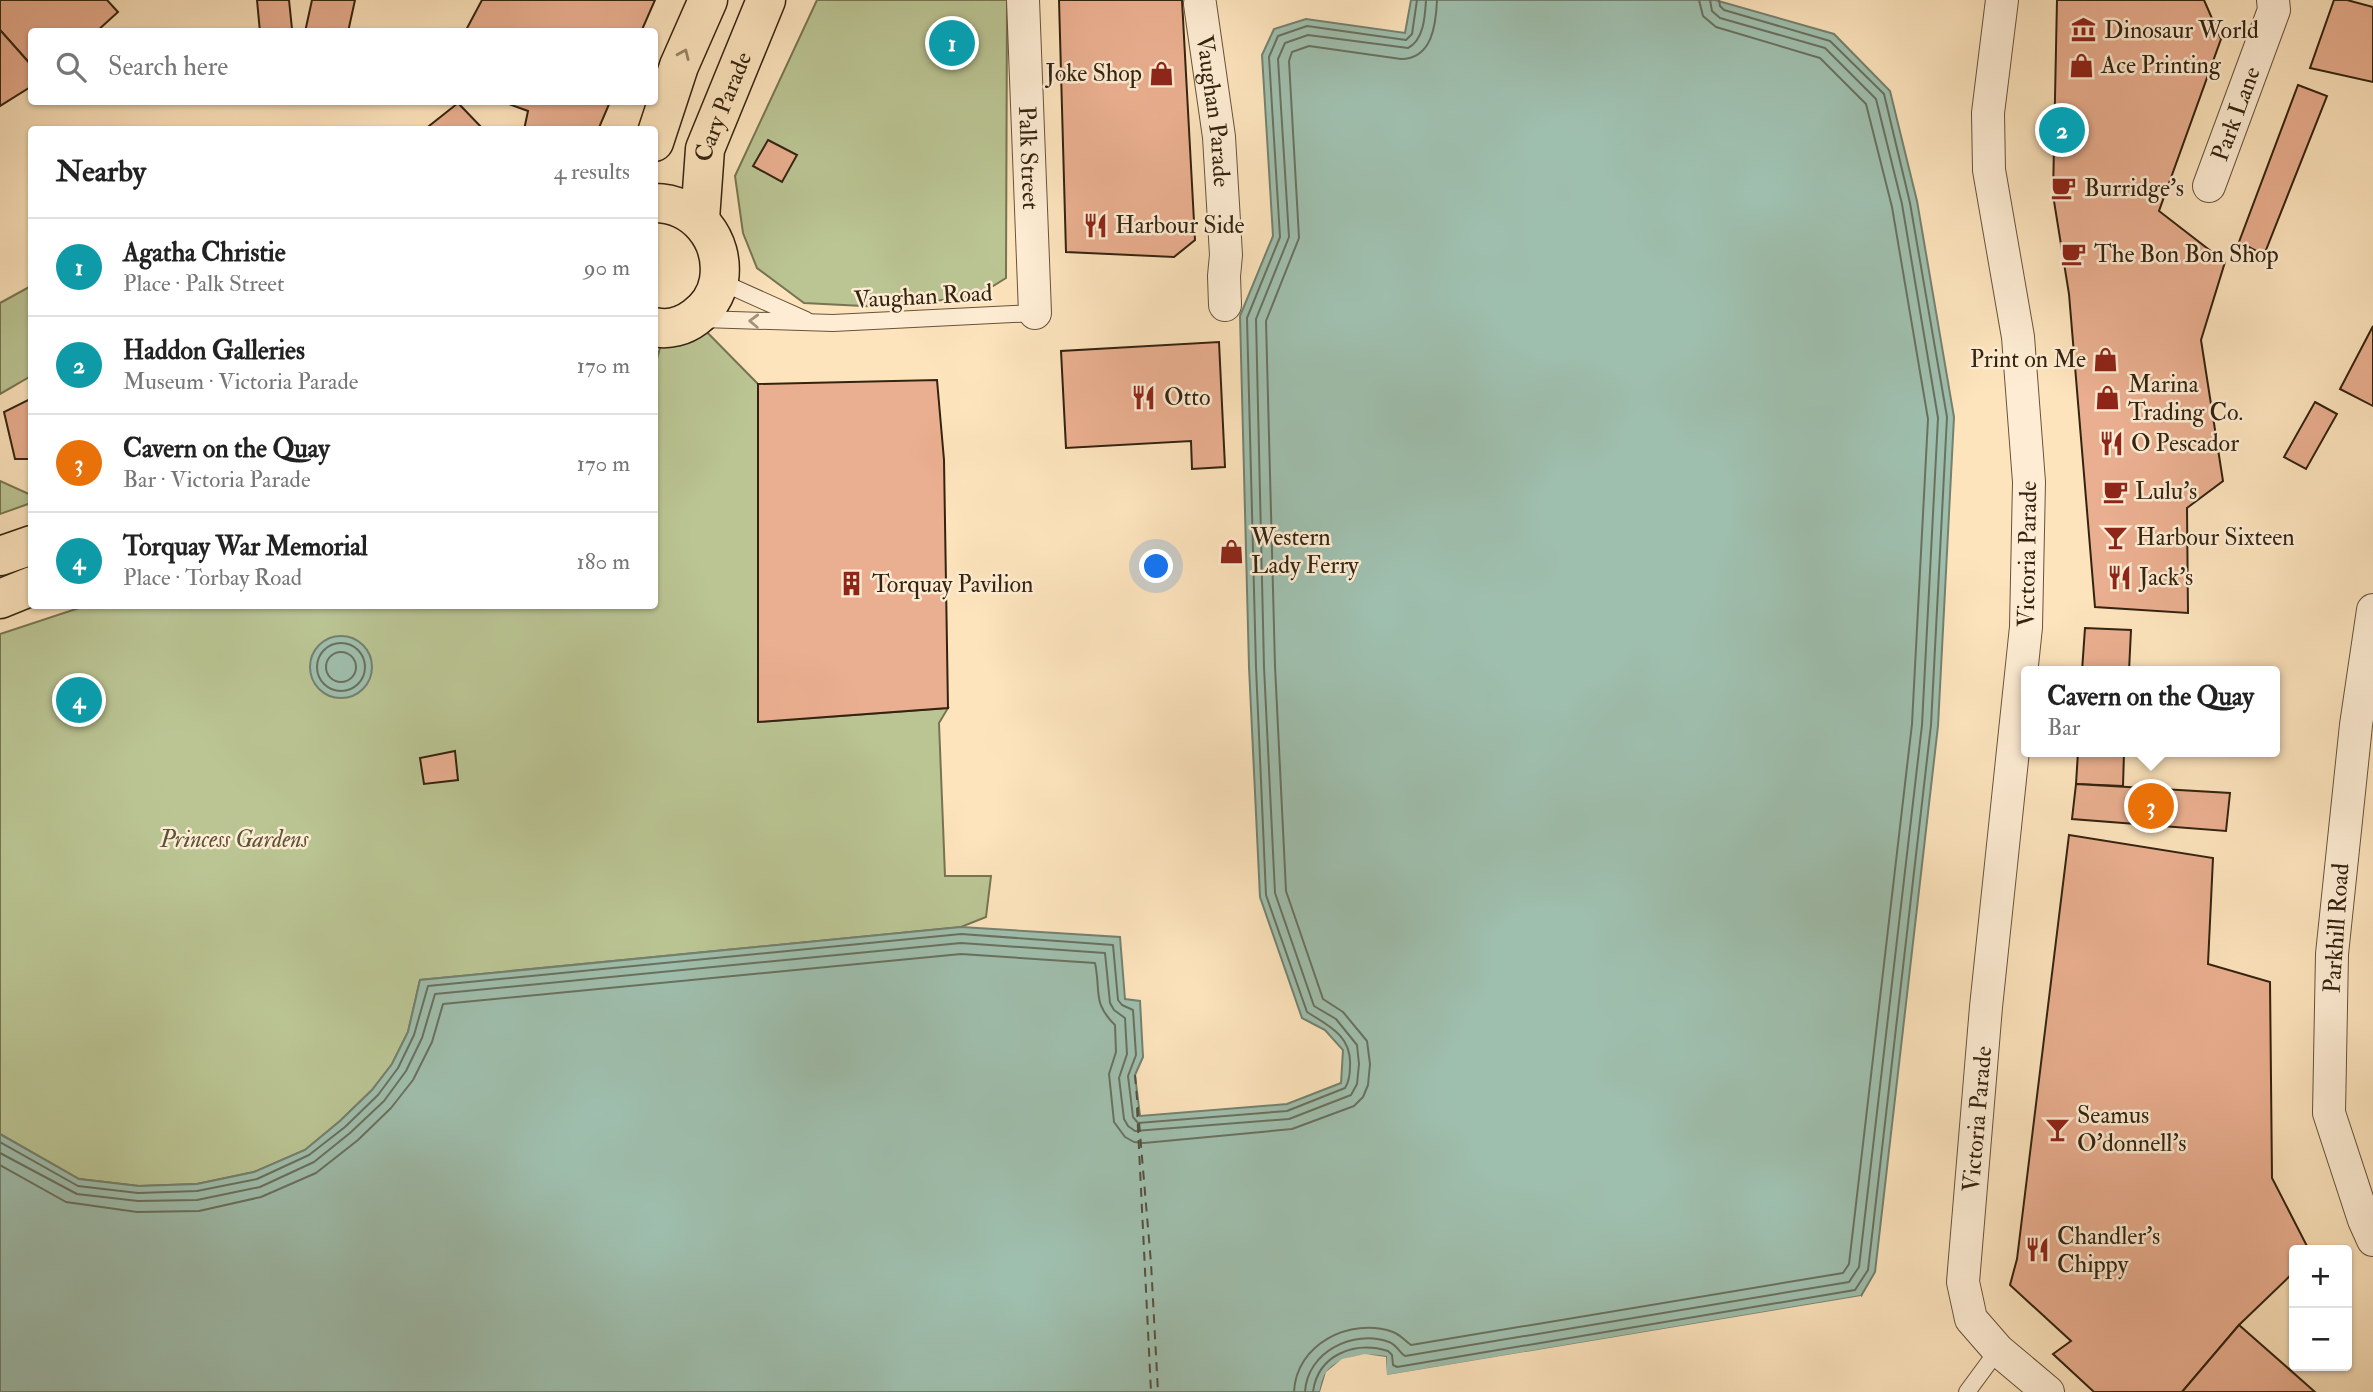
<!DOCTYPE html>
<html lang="en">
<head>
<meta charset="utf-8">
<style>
	:root { --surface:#fff; --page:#f6f6f6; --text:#222; --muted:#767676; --line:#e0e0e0; --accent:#8f2418 }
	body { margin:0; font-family:"IM FELL Double Pica",serif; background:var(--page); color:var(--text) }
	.controls { position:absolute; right:21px; bottom:21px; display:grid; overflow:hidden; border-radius:7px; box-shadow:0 2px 5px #0004 }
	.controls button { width:63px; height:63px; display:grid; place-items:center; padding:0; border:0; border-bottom:2px solid var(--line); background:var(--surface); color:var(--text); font:35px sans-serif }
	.you { position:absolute; left:1157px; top:567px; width:24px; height:24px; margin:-18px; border:5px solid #fff; border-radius:50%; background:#1a73e8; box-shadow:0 0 0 10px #1a73e833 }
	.badge { display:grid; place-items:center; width:46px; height:46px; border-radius:50%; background:var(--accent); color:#fff; font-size:23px; font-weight:700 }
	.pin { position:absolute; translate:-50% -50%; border:4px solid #fff; box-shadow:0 2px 7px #0006 }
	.popup { position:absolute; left:2021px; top:666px; width:259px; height:91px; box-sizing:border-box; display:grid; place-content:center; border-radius:7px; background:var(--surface); filter:drop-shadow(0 2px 5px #0005); font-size:23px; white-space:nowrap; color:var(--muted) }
	.popup b { font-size:26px; color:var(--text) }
	.popup::after { content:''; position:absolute; left:50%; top:100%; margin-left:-14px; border:14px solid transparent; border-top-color:var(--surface) }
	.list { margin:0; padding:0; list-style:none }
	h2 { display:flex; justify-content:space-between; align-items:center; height:91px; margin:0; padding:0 28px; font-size:30px }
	h2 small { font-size:23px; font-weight:400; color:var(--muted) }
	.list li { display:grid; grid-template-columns:46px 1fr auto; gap:21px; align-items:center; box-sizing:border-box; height:98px; padding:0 28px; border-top:2px solid var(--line) }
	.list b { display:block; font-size:26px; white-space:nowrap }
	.list p { margin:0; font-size:23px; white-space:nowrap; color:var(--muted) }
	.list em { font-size:23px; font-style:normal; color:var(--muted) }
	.icon { flex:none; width:38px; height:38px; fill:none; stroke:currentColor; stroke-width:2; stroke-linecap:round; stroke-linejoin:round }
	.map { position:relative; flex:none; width:2373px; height:1392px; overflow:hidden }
	.search { position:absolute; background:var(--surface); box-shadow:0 2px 5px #0004; left:28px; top:28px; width:630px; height:77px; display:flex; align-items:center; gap:18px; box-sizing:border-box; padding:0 24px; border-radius:7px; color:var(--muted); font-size:26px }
	.panel { position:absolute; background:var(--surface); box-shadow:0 2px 5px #0004; left:28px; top:126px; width:630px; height:483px; border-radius:7px }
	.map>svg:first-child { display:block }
	.green { fill:#bbc594; stroke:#777452; stroke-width:2 }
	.water { fill:#9fbfae; stroke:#74816f; stroke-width:2 }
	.pier { fill:#fde4bd }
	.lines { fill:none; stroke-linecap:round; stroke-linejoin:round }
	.shore { stroke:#69715f; stroke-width:2 }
	.ferry { stroke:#53523f; stroke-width:2; stroke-dasharray:9 7; stroke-linecap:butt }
	.building { fill:#eaaf90; stroke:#332310; stroke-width:2 }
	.lane-casing { stroke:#66533b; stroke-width:18 }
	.street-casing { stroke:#66533b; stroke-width:34 }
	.primary-casing { stroke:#332310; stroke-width:41 }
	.lane { stroke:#feedd4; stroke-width:16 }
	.street { stroke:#feedd4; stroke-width:32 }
	.primary { stroke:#fde4bd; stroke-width:38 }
	.oneway { stroke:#988466 }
	.oneway2 { stroke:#a3927c }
	.labels { text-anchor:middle; stroke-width:5; stroke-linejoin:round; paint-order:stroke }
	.poi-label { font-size:24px; fill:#332310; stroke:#feedd4; text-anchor:start }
	.street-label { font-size:24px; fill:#332310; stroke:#feedd4 }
	.park-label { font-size:24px; font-style:italic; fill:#5c5438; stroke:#feedd4 }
</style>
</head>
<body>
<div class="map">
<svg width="2373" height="1392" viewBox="0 0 2373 1392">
	<rect width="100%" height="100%" fill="#fde4bd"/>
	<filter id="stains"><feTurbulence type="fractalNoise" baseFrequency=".00286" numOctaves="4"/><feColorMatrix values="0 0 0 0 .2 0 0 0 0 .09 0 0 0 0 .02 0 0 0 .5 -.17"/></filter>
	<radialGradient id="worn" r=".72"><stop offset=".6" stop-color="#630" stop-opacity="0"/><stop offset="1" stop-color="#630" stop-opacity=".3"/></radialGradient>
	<g class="green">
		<polygon points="817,0 1007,0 1006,278 977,296 883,307 804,303 757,268 743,233 735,176"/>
		<polygon points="31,286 31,376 0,394 0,303"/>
		<polygon points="694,319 758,384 758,722 948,708 939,723 945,876 991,876 986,917 961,927 420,980 408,1032 392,1064 372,1090 340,1121 305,1150 254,1172 197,1184 139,1186 79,1179 0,1134 0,634 85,606 654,606 655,366 665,330"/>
		<polygon points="0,481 31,495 31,503 0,514"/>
	</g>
	<g class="water">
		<path d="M1411 0H1715L1834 34 1890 91 1917 201 1954 417 1938 726 1875 1272 1861 1296 1386 1376V1357C1368 1353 1340 1357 1328 1371 1323 1376 1322 1385 1320 1392H0V1134L79 1179 139 1186 197 1184 254 1172 305 1150 340 1121 372 1090 392 1064 408 1032 420 980 961 927 1120 937 1125 999 1140 1001 1143 1057 1135 1075 1140 1116 1287 1104 1341 1083 1343 1050 1325 1030 1302 1018 1260 897 1249 667 1240 316 1273 236 1262 55 1274 29 1306 19 1405 33Z"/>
		<circle cx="341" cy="667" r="31"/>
	</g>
	<polygon class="pier" points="1861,1296 1862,1300 1387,1379 1383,1376 1382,1360 1365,1358 1344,1363 1329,1375 1323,1392 1320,1392 1326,1372 1342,1359 1365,1354 1386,1357 1387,1375"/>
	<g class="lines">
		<g class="shore">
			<circle cx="341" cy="667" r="24"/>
			<circle cx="341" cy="667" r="15"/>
			<path d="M0 1142 78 1186 138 1193 197 1191 257 1179 309 1155 345 1127 378 1095 398 1068 414 1035 428 986 961 934 1113 945 1118 1000 1122 1005 1133 1010 1136 1055 1128 1076 1133 1117 1138 1123 1287 1111 1345 1088C1349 1082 1350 1074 1350 1066 1352 1036 1329 1026 1307 1012L1266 895 1256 667 1247 318 1280 237 1269 57 1278 36 1307 26 1406 40 1412 34 1417 0"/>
			<path d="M0 1153 77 1194 138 1201 197 1200 260 1187 314 1162 350 1133 384 1101 406 1071 422 1038 435 994 961 943 1105 953 1110 1003 1114 1010 1125 1018 1127 1054 1119 1078 1124 1119 1128 1126 1135 1131 1289 1119 1351 1095 1357 1084 1359 1064 1357 1045 1336 1019 1314 1006 1275 893 1264 667 1256 319 1289 237 1278 59 1285 43 1308 35 1408 48C1424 40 1425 16 1426 0"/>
			<path d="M0 1165 66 1202 137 1212 199 1211 261 1197 316 1173 358 1140 391 1108 413 1080 432 1042 443 1004 961 954 1095 963C1101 991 1092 1003 1115 1025L1116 1052 1109 1074 1114 1122 1125 1137 1134 1142 1144 1143 1292 1129 1354 1106 1363 1097 1368 1085 1370 1064 1367 1041 1343 1012 1323 999 1286 891 1275 666 1266 321 1299 238 1289 61 1292 52 1309 46 1401 59C1432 59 1436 25 1437 0"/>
			<path d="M1294 1392C1296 1344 1350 1317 1393 1332 1401 1335 1405 1341 1411 1345L1843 1273 1849 1264 1912 724 1928 419 1892 207 1866 104 1820 58 1716 27 1703 16 1699 0"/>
			<path d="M1305 1392C1307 1352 1353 1329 1389 1342 1397 1345 1399 1352 1405 1356L1849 1282 1859 1267 1922 725 1938 418 1902 204 1876 99 1825 48 1720 18 1712 11 1710 0"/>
			<path d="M1313 1392C1318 1354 1355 1341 1388 1351L1392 1355 1393 1365 1397 1367 1855 1290 1868 1270 1931 725 1947 417 1910 203 1884 94 1830 41 1724 10 1720 6 1719 0"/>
		</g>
		<g class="ferry">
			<polyline points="1135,1075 1151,1263 1158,1392"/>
			<polyline points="1137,1108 1151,1392"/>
		</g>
	</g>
	<g class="building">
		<polygon points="0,0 107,0 118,12 96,32 32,32 32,66 0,30"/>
		<polygon points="257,0 289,0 292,29 260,32"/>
		<polygon points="312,0 355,0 348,32 305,32"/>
		<polygon points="482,0 655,0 641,32 468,32 466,30"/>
		<polygon points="1059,0 1182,0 1195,240 1174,257 1066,252"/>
		<polygon points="2057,0 2204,0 2221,39 2159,211 2225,262 2201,340 2223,481 2187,508 2188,613 2095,607 2069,294 2053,195"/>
		<polygon points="2334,0 2347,0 2373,7 2373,82 2310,68"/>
		<polygon points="0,30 32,66 32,86 0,106"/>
		<polygon points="2298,85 2327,96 2264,255 2239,242"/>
		<polygon points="503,102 610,102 598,130 524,130 528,111"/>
		<polygon points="458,103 484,130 424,130"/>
		<polygon points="768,140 797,155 782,182 753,166"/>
		<polygon points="2373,326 2373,406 2340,389"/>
		<polygon points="1219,342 1225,467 1192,469 1191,441 1066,448 1061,351"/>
		<polygon points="937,380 944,460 948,708 758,722 758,384"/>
		<polygon points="32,398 32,459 15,459 4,412"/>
		<polygon points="2315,402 2337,414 2306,469 2284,457"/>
		<polygon points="2085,628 2131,630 2129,671 2082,671"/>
		<polygon points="455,751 458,780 424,784 420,758"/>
		<polygon points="2078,752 2124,752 2123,786 2076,784"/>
		<polygon points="2076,784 2230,793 2226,831 2072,819"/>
		<polygon points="2069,835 2213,858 2208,964 2270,982 2272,1178 2309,1250 2294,1250 2294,1272 2239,1325 2182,1392 2094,1392 2053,1354 2071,1341 2010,1285 2017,1259"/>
		<polygon points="2239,1325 2315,1392 2182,1392"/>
	</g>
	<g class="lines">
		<defs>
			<g id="lane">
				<polyline points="719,281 806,320"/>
				<polyline points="702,319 833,323 1035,313"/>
				<polyline points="1967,1392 1998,1350"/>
			</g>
			<g id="street">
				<path id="s1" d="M1023 0 1035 313"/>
				<polyline points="2002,0 1988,113 1989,170 2018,337 2029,482 2026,627 1986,1007 1963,1282 1971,1319 1998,1350 2048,1392"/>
				<path id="s2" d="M1200 4 1219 137 1226 255 1224 276 1225 305"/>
				<path id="s3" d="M2209 186 2274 10 2273 0"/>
				<polyline points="2373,610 2356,725 2332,954 2329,1113 2364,1220 2373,1240"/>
			</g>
			<g id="primary">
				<polyline points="654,142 679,66 708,0"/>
				<path d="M654 203C696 203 725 240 719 280 714 309 683 334 654 327"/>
				<path id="s4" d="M700 219 705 149 766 0"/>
				<polyline points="0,556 32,545"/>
				<polyline points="0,599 32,586"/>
			</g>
		</defs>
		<use href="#lane" class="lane-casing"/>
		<use href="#street" class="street-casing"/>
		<use href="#primary" class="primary-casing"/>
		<use href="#lane" class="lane"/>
		<use href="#street" class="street"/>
		<use href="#primary" class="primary"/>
	</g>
	<defs><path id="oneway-chevron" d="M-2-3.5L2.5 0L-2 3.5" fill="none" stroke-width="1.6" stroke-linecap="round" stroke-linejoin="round" transform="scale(1.75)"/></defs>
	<use class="oneway" href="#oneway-chevron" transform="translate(684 54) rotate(-66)"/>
	<use class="oneway2" href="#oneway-chevron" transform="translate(754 321) rotate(-178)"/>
	<defs>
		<symbol id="museum-bare" viewBox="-9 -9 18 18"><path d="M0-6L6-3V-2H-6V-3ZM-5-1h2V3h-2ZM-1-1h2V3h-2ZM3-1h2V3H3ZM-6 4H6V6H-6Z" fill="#8f2418" stroke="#feedd4" stroke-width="2.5" paint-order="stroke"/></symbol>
		<symbol id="shop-bare" viewBox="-9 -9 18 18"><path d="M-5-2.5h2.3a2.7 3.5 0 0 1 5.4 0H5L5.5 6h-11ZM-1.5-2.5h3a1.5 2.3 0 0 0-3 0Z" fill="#8f2418" stroke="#feedd4" stroke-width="2.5" paint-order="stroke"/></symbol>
		<symbol id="cafe-bare" viewBox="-9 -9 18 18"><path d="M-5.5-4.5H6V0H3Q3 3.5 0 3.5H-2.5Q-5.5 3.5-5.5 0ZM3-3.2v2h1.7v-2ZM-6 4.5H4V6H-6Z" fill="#8f2418" stroke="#feedd4" stroke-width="2.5" paint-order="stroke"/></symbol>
		<symbol id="restaurant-bare" viewBox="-9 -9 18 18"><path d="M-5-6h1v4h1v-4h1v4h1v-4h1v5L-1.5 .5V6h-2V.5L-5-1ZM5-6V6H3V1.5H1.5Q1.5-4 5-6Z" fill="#8f2418" stroke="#feedd4" stroke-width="2.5" paint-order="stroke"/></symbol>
		<symbol id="bar-bare" viewBox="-9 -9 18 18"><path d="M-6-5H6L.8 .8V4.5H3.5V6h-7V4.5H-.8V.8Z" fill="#8f2418" stroke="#feedd4" stroke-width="2.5" paint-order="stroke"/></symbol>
		<symbol id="building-bare" viewBox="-9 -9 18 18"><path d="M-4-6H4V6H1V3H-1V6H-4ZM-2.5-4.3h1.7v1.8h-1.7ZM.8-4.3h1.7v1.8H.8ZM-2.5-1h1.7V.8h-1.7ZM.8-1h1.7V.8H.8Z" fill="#8f2418" stroke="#feedd4" stroke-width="2.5" paint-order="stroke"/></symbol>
	</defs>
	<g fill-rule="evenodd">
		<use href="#museum-bare" x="2066" y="12" width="35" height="35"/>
		<use href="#shop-bare" x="2064" y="48" width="35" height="35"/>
		<use href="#shop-bare" x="1144" y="56" width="35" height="35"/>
		<use href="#cafe-bare" x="2046" y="170" width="35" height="35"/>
		<use href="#restaurant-bare" x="1078" y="208" width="35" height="35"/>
		<use href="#cafe-bare" x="2056" y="236" width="35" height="35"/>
		<use href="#shop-bare" x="2088" y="342" width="35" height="35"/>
		<use href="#restaurant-bare" x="1126" y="380" width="35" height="35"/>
		<use href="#shop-bare" x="2090" y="380" width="35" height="35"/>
		<use href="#restaurant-bare" x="2094" y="426" width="35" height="35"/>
		<use href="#cafe-bare" x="2098" y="474" width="35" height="35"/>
		<use href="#bar-bare" x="2098" y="520" width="35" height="35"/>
		<use href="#shop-bare" x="1214" y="534" width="35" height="35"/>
		<use href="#restaurant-bare" x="2102" y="560" width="35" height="35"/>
		<use href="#building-bare" x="834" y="566" width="35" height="35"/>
		<use href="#bar-bare" x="2040" y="1112" width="35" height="35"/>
		<use href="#restaurant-bare" x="2020" y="1232" width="35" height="35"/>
	</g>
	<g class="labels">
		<g class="poi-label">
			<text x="2104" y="38">Dinosaur World</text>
			<text x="2101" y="73">Ace Printing</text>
			<text x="1142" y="81" text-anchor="end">Joke Shop</text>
			<text x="2084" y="196">Burridge's</text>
			<text x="1115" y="233">Harbour Side</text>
			<text x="2094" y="262">The Bon Bon Shop</text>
			<text x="2086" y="367" text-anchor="end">Print on Me</text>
			<text x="2128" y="392">Marina<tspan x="2128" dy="28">Trading Co.</tspan></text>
			<text x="1164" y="405">Otto</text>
			<text x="2131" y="451">O Pescador</text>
			<text x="2135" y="499">Lulu's</text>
			<text x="1251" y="545">Western<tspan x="1251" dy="28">Lady Ferry</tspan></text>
			<text x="2136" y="545">Harbour Sixteen</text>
			<text x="2139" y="585">Jack's</text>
			<text x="872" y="592">Torquay Pavilion</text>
			<text x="2077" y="1123">Seamus<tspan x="2077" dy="28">O'donnell's</tspan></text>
			<text x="2057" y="1244">Chandler's<tspan x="2057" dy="28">Chippy</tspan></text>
		</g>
		<g class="street-label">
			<text dy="8" stroke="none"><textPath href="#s4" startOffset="116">Cary Parade</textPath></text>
			<text dy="8" stroke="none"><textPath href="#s2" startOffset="108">Vaughan Parade</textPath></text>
			<text dy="8" stroke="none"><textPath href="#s3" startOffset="77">Park Lane</textPath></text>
			<text dy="8" stroke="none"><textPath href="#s1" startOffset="158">Palk Street</textPath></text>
			<text transform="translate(923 296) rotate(-3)" y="8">Vaughan Road</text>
			<text transform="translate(2027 554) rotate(-89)" y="8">Victoria Parade</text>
			<text transform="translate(2336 928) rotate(-86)" y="8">Parkhill Road</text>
			<text transform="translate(1977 1119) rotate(-85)" y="8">Victoria Parade</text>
		</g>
		<g class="park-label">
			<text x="234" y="847">Princess Gardens</text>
		</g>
	</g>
	<rect width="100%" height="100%" filter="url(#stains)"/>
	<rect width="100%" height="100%" fill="url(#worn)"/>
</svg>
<div class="controls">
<button>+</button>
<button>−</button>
</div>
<div class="you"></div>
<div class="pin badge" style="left:952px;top:43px;background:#0f9aa8">1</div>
<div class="pin badge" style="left:2062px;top:130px;background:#0f9aa8">2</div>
<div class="pin badge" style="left:2151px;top:806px;background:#e8710a">3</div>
<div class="popup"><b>Cavern on the Quay</b>Bar</div>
<div class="pin badge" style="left:79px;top:700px;background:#0f9aa8">4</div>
<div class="search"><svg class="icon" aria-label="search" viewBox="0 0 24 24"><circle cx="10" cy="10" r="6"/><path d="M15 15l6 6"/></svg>Search here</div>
<section class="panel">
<h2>Nearby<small>4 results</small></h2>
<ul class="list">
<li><span class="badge" style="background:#0f9aa8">1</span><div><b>Agatha Christie</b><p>Place · Palk Street</p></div><em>90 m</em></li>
<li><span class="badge" style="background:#0f9aa8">2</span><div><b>Haddon Galleries</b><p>Museum · Victoria Parade</p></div><em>170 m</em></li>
<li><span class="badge" style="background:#e8710a">3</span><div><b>Cavern on the Quay</b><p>Bar · Victoria Parade</p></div><em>170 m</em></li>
<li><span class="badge" style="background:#0f9aa8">4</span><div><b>Torquay War Memorial</b><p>Place · Torbay Road</p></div><em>180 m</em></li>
</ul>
</section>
</div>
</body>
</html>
